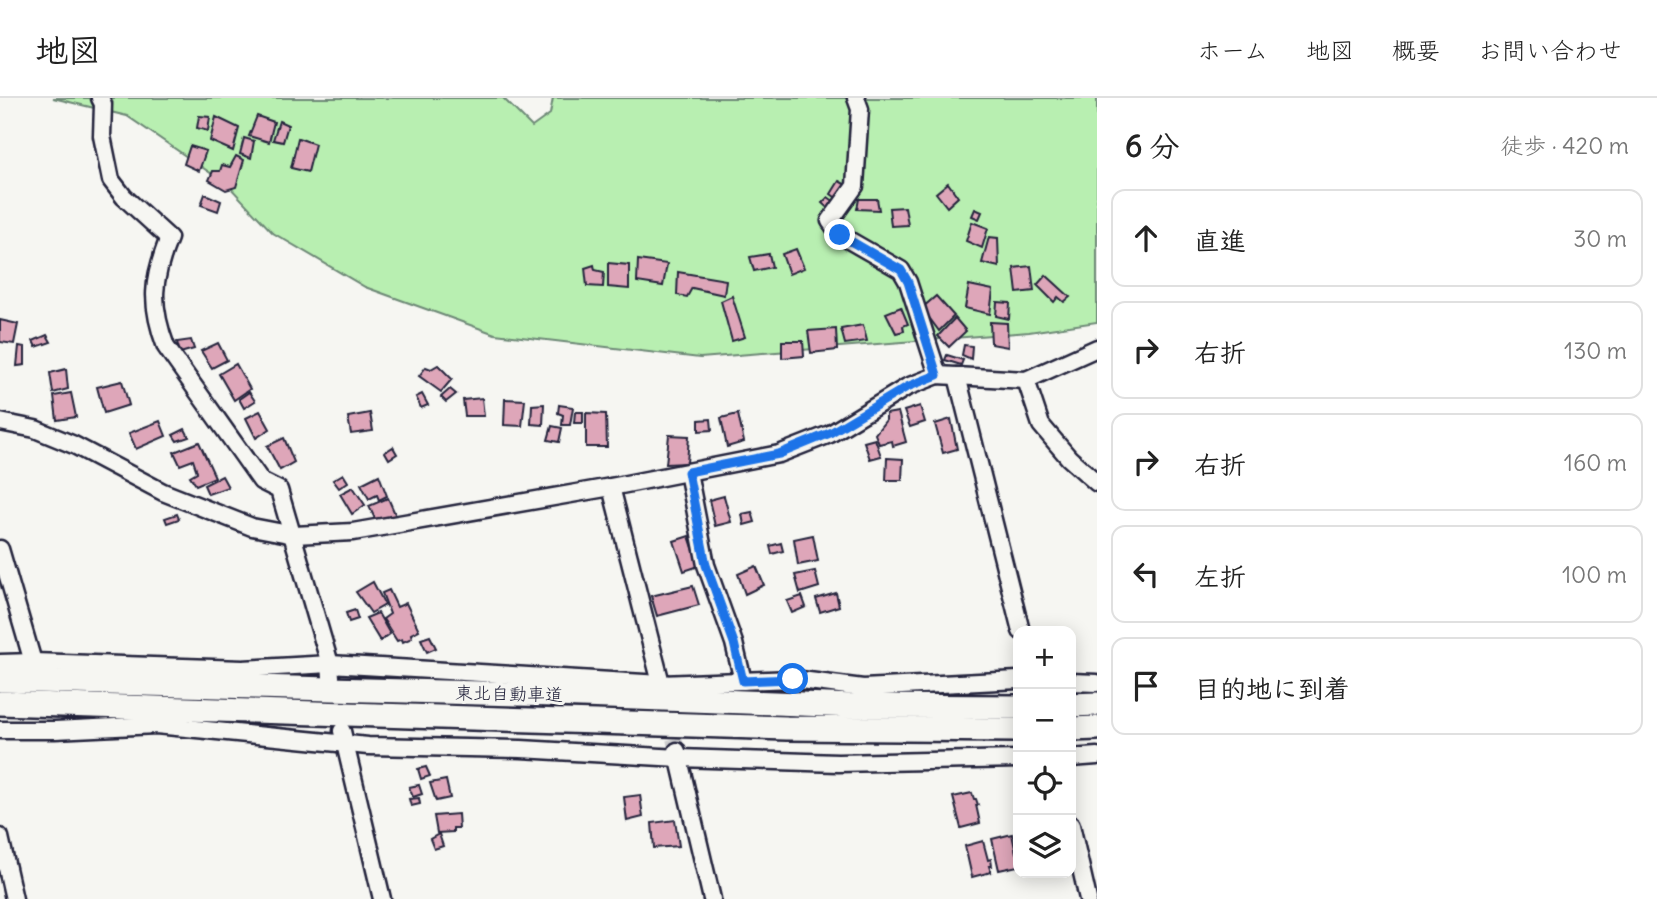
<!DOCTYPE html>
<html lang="ja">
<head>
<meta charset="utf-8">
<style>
	:root { --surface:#fff; --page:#f2f2f2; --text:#222; --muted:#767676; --line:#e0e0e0 }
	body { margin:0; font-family:Delius,"Klee One",sans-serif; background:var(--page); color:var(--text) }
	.controls { position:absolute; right:21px; bottom:21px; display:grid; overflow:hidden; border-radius:14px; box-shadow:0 4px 18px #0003 }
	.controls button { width:63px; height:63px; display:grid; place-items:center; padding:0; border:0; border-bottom:2px solid var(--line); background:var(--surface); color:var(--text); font:35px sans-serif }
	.stop { position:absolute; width:21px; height:21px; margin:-16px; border:5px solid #1a73e8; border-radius:50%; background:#fff }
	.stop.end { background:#1a73e8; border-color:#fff; box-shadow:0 2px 7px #0008 }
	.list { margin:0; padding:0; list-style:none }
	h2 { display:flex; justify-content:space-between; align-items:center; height:91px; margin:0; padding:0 28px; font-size:30px }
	h2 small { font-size:23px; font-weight:400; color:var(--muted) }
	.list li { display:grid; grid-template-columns:46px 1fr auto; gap:21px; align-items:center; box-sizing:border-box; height:98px; margin:0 14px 14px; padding:0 14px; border:2px solid var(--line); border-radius:14px }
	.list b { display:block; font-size:26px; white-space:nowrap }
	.list em { font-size:23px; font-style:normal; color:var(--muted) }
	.icon { flex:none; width:38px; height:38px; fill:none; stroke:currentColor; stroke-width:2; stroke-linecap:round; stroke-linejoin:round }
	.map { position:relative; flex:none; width:1097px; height:801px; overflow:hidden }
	header { display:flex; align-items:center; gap:42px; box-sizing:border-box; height:98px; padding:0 35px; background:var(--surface); border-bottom:2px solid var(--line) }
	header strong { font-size:33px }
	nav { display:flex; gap:38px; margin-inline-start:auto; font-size:24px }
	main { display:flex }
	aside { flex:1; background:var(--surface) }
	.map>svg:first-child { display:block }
	.green { fill:#b8efb1; stroke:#6d8876; stroke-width:2 }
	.building { fill:#dea6b9; stroke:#22223b; stroke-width:2 }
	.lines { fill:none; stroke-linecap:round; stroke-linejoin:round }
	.minor-tunnel { stroke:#cccccd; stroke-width:16; stroke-dasharray:16 8; stroke-linecap:butt }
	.minor-casing { stroke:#22223b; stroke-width:21 }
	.highway-casing { stroke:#22223b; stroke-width:28 }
	.minor { stroke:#f6f6f2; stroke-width:16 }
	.highway { stroke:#f6f6f2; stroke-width:23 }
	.route { stroke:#1a73e8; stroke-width:9 }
	.labels { text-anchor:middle; stroke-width:6; stroke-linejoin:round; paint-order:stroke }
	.street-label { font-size:18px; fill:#22223b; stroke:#f6f6f2 }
</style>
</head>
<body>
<header>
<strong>地図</strong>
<nav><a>ホーム</a><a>地図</a><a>概要</a><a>お問い合わせ</a></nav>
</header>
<main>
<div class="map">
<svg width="1097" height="801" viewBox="0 0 1097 801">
	<rect width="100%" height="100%" fill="#f6f6f2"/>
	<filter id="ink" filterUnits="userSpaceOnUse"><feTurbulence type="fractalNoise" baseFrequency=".0143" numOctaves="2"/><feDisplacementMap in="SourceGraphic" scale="14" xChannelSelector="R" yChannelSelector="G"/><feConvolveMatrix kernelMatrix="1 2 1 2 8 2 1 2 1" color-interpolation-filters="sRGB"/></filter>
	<g filter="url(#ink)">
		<polygon class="green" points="53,0 503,0 532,29 550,16 553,0 1097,0 1097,224 1029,234 700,260 495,236 365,189 273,135 228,87 127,18"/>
		<g class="building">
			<polygon points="199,18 210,19 208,33 197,30"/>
			<polygon points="257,18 274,24 269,44 249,38"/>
			<polygon points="216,19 239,30 233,53 210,43"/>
			<polygon points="279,23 288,27 283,44 273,42"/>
			<polygon points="244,40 254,43 251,60 240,56"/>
			<polygon points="298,40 315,46 308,74 291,70"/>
			<polygon points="190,48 206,53 199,73 184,66"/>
			<polygon points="236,58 244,62 236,89 226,92 209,82 213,73 220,73 222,67 230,69"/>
			<polygon points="839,83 850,89 839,102 831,96"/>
			<polygon points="948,85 958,99 947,109 936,95"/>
			<polygon points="205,96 221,103 218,113 201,107"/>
			<polygon points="828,99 839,107 832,114 822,105"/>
			<polygon points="859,101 877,101 879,112 857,111"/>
			<polygon points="905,109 908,127 891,128 889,110"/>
			<polygon points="975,111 982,114 979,121 972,118"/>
			<polygon points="972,124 988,130 982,150 966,143"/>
			<polygon points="989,139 998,140 999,169 982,165"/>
			<polygon points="796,151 804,170 789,176 782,156"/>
			<polygon points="769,156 772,169 754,173 750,159"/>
			<polygon points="638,162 667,166 663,188 637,184"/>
			<polygon points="608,165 629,167 629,191 608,189"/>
			<polygon points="594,167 595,172 604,174 603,189 587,188 585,170"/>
			<polygon points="1031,168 1034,193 1017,195 1014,170"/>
			<polygon points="678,174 726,182 724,197 692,190 687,199 677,197"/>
			<polygon points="1046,177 1070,199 1064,204 1058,199 1054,204 1037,187"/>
			<polygon points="969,187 993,192 990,216 965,210"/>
			<polygon points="732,198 745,239 732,243 721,203"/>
			<polygon points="936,198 954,218 939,233 922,210"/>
			<polygon points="997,204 1010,205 1009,221 996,218"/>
			<polygon points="901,209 908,226 903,228 904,233 896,235 886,215"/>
			<polygon points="955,220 966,233 949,249 938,238"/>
			<polygon points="0,222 18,226 14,246 0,244"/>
			<polygon points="990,224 1007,225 1008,249 991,246"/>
			<polygon points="863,227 867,243 845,246 841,231"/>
			<polygon points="836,231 837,252 811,255 808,233"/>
			<polygon points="47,237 51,244 36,249 33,243"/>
			<polygon points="191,242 194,251 180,255 177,244"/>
			<polygon points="782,243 803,243 804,258 782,260"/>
			<polygon points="218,245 227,262 212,270 201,253"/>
			<polygon points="964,247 972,248 971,261 962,257"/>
			<polygon points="19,248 25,249 25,267 17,268"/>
			<polygon points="947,257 963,262 961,267 945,262"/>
			<polygon points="236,266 250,291 234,302 219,276"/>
			<polygon points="438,267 452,281 441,294 419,278 426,269 431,271"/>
			<polygon points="66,271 68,291 53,295 50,275"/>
			<polygon points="122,283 129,307 104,315 97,289"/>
			<polygon points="450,291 456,296 446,304 441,299"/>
			<polygon points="249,294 255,303 244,310 239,301"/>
			<polygon points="71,295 76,319 57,322 54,298"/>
			<polygon points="422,296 428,307 421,310 416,299"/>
			<polygon points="482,300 484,318 465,318 463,302"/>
			<polygon points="505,301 525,302 522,328 504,327"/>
			<polygon points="544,306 543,327 531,326 532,307"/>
			<polygon points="559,307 573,309 570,327 562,327 563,317 558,315"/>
			<polygon points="920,308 925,324 910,329 904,313"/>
			<polygon points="260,313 270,331 256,340 246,320"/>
			<polygon points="575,314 583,314 583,325 574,325"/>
			<polygon points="898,314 906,344 893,348 892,343 879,346 875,336 886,322 886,316"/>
			<polygon points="370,315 373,333 351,336 348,319"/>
			<polygon points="586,315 606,316 607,349 586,349"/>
			<polygon points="738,316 744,344 727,349 721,320"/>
			<polygon points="711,321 712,332 699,333 699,322"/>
			<polygon points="951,321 957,351 943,355 935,326"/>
			<polygon points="160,323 166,338 136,351 129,335"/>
			<polygon points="552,328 562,330 559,344 548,342"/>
			<polygon points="185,331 189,339 177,343 173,337"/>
			<polygon points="669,337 689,338 687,365 666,366"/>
			<polygon points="284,340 294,364 280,372 267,348"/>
			<polygon points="875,341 881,358 870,361 864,344"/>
			<polygon points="199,344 215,379 196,387 190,378 197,374 193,362 180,367 174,354"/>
			<polygon points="393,349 397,356 389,361 385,354"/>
			<polygon points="887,360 903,361 902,382 886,382"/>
			<polygon points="343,376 348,384 339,390 333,382"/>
			<polygon points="379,377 387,398 379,402 377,397 369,401 361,386"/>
			<polygon points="222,378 228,389 208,396 204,387"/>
			<polygon points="353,389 365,407 352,416 340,396"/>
			<polygon points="724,398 731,424 715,428 709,402"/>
			<polygon points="388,400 396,418 375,421 369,408"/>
			<polygon points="752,414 755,424 744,427 742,416"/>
			<polygon points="177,416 179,421 167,425 165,420"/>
			<polygon points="813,437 818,463 798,467 794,441"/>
			<polygon points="689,438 699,468 684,473 674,443"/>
			<polygon points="781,445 783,453 772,456 770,448"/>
			<polygon points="756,468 764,487 745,496 738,476"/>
			<polygon points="815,473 819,489 800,495 795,477"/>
			<polygon points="373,484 385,507 371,515 356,494"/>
			<polygon points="693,488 699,507 657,518 651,498"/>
			<polygon points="389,492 397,509 406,505 419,532 411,536 412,540 403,544 402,541 397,543 383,521 390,516 382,495"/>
			<polygon points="836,495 839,508 820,514 816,501"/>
			<polygon points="802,498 806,509 792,515 787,503"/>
			<polygon points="355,512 358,521 349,524 346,515"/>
			<polygon points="378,515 390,536 380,543 366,520"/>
			<polygon points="430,538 436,550 427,554 421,541"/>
			<polygon points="426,669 430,678 421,681 418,671"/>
			<polygon points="446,682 450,700 436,703 430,685"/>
			<polygon points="419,687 422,696 413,699 409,689"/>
			<polygon points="972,695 974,701 976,701 978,707 976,707 980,725 961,730 953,699"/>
			<polygon points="640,697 643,719 627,723 624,699"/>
			<polygon points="419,700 420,706 411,708 409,701"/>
			<polygon points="458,716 459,730 453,730 453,734 437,735 434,718"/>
			<polygon points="675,722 679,748 654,750 652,725"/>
			<polygon points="439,736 443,748 434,751 430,741"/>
			<polygon points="1012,736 1016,755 1018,755 1018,768 999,772 992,741"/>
			<polygon points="983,743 988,762 991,761 992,768 989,768 991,774 972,779 965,748"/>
		</g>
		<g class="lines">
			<polyline class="minor-tunnel" points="663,594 677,653"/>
			<defs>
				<g id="minor">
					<path d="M100 0 103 6 102 38 111 82 124 99 169 140C152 182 150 206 166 249L261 383 279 392 330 566 331 579"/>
					<polyline points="856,0 860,11 855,88 830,123 840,137 901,172 908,184 938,277"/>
					<polyline points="957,278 1021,533"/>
					<polyline points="1026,282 1041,327 1069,360 1097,385"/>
					<polyline points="0,324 35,331 74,347 163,394 252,429 294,437 353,434 611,389 779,356 830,336 907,289 938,277 1026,282 1097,250"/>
					<polyline points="688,374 706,467 734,545 743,583"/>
					<polyline points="611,389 663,593"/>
					<polyline points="0,451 33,564"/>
					<polyline points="0,565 33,564 243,571 330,566 661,586 793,581 863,590 1018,582"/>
					<polyline points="1071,584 1097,585"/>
					<polyline points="0,632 55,632 156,627 368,648 521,651 679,660 838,665 1018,661"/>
					<polyline points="342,633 382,801"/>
					<polyline points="677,653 712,801"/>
					<polyline points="1071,660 1097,658"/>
					<polyline points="1071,727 1088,801"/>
					<polyline points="0,739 14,801"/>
				</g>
				<g id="highway">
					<polyline points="0,582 554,597 855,608 1018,609"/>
					<polyline points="0,605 787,630 1018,632"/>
					<polyline points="1071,607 1097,606"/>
					<polyline points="1071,631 1097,630"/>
				</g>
			</defs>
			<use href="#minor" class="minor-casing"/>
			<use href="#highway" class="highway-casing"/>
			<use href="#minor" class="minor"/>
			<use href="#highway" class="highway"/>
		</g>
	</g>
	<g class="lines" filter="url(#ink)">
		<polyline class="route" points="793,581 743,583 734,545 706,467 688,374 779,356 830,335 907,289 937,277 908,184 901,172 840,137"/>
	</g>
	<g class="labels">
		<g class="street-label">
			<text transform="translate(509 596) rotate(1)" y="6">東北自動車道</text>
		</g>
	</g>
</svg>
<div class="controls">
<button>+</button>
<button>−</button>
<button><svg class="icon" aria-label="locate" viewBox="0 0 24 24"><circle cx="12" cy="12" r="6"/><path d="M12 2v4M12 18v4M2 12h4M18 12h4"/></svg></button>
<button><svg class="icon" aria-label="layers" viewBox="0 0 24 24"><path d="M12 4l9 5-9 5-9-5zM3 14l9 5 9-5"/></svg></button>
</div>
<div class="stop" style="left:793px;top:581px"></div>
<div class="stop end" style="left:840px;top:137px"></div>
</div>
<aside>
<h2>6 分<small>徒歩 · 420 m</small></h2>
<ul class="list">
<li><svg class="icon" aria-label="ahead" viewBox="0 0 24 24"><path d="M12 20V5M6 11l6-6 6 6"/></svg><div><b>直進</b></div><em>30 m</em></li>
<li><svg class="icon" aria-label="right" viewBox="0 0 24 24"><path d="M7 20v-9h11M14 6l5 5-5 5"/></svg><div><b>右折</b></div><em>130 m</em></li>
<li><svg class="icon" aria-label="right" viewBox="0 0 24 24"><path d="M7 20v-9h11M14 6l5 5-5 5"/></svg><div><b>右折</b></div><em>160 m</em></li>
<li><svg class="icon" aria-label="left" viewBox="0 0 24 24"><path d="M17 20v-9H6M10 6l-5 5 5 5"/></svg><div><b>左折</b></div><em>100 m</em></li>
<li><svg class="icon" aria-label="arrive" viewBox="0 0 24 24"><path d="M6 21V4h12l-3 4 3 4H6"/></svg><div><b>目的地に到着</b></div></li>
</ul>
</aside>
</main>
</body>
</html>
